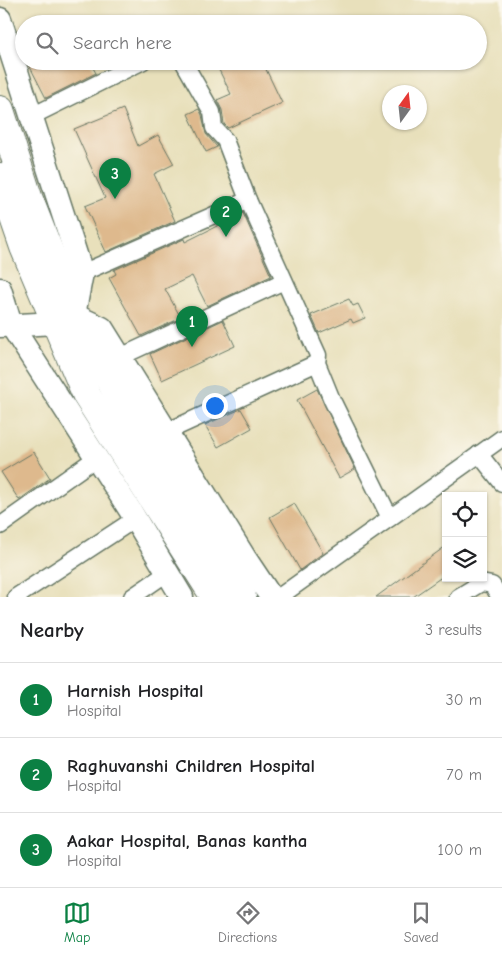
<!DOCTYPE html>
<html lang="en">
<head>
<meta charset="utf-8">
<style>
	:root { --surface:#fff; --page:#f6f6f6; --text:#202124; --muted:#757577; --line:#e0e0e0; --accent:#0b8043 }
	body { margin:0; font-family:"Comic Neue",sans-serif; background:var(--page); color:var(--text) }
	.controls { position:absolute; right:15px; bottom:15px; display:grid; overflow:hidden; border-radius:0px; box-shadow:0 1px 4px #0004 }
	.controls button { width:45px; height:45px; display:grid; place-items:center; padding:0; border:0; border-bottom:1px solid var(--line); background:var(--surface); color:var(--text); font:25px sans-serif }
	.compass { position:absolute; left:382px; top:85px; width:45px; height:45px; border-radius:50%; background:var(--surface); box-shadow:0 1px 4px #0004; rotate:15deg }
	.you { position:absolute; left:214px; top:405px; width:18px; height:18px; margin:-12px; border:4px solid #fff; border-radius:50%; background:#1a73e8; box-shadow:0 0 0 8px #1a73e833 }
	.badge { display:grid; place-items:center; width:32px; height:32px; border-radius:50%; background:var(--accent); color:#fff; font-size:16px; font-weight:700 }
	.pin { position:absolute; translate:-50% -41px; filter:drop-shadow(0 1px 2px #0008) }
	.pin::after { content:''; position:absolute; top:26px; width:18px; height:15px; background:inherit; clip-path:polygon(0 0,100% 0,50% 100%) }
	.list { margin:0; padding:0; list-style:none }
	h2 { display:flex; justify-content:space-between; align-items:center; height:65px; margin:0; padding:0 20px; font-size:21px }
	h2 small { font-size:16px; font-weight:400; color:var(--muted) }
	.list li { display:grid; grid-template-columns:32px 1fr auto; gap:15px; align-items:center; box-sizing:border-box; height:75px; padding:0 20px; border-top:1px solid var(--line) }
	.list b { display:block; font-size:19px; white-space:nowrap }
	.list p { margin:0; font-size:16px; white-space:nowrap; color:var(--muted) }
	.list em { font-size:16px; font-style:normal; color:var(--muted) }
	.icon { flex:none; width:28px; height:28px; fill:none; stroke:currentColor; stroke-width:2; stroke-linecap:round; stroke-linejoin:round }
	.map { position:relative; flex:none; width:502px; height:597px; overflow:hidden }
	.search { position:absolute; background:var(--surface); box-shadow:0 1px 4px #0004; left:15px; right:15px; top:15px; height:55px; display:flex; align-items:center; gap:12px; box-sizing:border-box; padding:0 18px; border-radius:28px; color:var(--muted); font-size:19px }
	.sheet { height:290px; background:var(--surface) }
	nav { display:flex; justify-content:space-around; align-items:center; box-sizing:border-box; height:70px; border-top:1px solid var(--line); background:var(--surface); font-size:14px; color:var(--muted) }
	nav a { display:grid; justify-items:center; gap:2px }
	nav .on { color:var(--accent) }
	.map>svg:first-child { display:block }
	.building { fill:#deb98d }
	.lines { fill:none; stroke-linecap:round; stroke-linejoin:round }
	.street-casing { stroke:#657663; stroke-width:19 }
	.secondary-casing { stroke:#657663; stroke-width:25 }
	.highway-casing { stroke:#657663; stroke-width:30 }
	.street { stroke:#fff; stroke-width:16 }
	.secondary { stroke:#fff; stroke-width:22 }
	.highway { stroke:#fff; stroke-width:28 }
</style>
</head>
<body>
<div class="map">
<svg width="502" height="597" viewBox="0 0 502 597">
	<rect width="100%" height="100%" fill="#fbf7ec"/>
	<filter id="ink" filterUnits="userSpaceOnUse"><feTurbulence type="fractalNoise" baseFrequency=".02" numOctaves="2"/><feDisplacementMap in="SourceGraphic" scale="10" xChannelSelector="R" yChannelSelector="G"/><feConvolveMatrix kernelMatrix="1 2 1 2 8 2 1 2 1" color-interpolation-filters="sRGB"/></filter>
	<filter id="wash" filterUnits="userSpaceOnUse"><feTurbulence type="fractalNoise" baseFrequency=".0096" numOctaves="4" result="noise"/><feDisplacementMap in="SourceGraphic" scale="20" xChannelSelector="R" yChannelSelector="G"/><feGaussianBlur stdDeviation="1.12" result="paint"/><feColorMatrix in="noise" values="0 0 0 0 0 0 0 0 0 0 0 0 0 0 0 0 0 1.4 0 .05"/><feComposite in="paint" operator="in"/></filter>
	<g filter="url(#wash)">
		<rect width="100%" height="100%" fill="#e8e0bb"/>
		<g id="blocks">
			<g class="building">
				<polygon points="27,61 89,61 96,73 46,98"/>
				<polygon points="237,61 262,61 282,103 228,128 224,124 222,110 217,100 231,94 219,70"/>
				<polygon points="123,109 138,146 158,135 174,164 154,174 175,221 106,252 85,206 105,198 74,129"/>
				<polygon points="199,109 202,115 206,134 217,147 206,152 188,114"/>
				<polygon points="243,213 271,276 207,306 192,276 165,289 181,318 141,336 109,278 116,274 114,270 184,239 185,242"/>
				<polygon points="349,299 353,306 358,304 365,318 353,323 351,319 319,333 311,315"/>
				<polygon points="223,320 235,346 162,380 150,354"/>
				<polygon points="317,389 355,469 339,478 297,400"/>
				<polygon points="241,409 252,428 218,447 205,425"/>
				<polygon points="34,452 50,478 19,500 1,472"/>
				<polygon points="294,503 323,553 300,570 270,517"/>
				<polygon points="446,546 446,574 413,597 376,597"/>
			</g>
		</g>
	</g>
	<g filter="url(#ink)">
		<use href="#blocks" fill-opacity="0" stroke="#657663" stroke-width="1"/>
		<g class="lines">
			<defs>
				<g id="street">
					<polyline points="183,61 212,112 214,128 225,140 248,200 318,355 317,363 332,400 390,518"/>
					<polyline points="32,116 143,61"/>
					<polyline points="82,273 248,200"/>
					<polyline points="120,357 284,281"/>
					<polyline points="166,432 317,363"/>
					<polyline points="479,454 502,483"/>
					<polyline points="0,526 96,458"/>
					<polyline points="16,597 135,519"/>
					<polyline points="132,597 167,573"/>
					<polyline points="279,597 502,438"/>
					<polyline points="458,597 481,583 492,585 500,597"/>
				</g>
				<g id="secondary">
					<polyline points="0,19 82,273 74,315 102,328 245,558 271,597"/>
					<polyline points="0,289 11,325 130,510 182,597"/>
					<polyline points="0,326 56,323 70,317"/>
				</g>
				<g id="highway">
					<polyline points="0,110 28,197 74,315 126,409 242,597"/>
					<polyline points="0,177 24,247 87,396 215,597"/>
				</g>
			</defs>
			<use href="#street" class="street-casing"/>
			<use href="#secondary" class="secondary-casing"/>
			<use href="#highway" class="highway-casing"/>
			<use href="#street" class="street"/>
			<use href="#secondary" class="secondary"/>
			<use href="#highway" class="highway"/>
		</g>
	</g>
</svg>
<div class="controls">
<button><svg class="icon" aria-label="locate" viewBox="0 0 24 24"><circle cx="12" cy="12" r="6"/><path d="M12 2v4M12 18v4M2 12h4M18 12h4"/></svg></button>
<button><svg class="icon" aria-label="layers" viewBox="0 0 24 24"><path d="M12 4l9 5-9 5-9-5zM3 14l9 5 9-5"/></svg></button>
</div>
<svg class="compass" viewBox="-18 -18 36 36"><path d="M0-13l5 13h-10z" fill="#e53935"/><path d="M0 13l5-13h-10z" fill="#757577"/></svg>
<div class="you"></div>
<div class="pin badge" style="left:192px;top:347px">1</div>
<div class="pin badge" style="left:226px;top:237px">2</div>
<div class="pin badge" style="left:115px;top:199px">3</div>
<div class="search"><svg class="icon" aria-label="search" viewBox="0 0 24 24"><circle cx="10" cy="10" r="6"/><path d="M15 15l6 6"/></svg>Search here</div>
</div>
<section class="sheet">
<h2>Nearby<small>3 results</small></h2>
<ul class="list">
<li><span class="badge">1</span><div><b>Harnish Hospital</b><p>Hospital</p></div><em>30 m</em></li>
<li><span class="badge">2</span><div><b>Raghuvanshi Children Hospital</b><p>Hospital</p></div><em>70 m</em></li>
<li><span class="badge">3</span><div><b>Aakar Hospital, Banas kantha</b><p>Hospital</p></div><em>100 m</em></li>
</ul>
</section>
<nav>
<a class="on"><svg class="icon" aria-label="map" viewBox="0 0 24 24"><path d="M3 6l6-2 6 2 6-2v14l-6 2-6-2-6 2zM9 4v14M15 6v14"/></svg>Map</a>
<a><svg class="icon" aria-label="directions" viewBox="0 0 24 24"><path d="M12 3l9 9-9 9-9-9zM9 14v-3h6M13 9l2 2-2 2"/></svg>Directions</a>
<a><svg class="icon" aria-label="saved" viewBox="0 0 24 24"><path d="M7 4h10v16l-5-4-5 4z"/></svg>Saved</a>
</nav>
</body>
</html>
